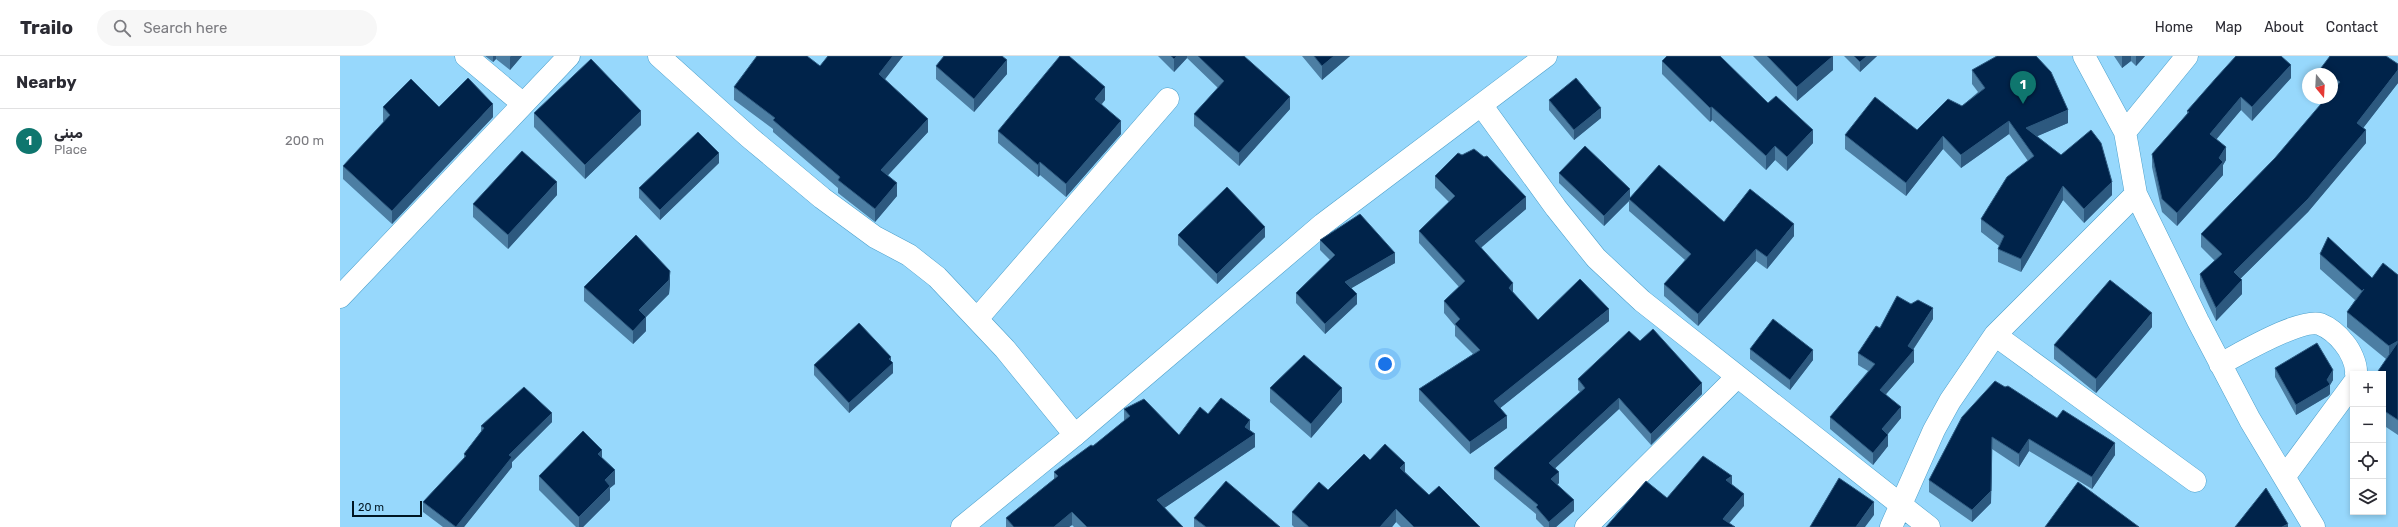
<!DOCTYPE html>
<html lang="en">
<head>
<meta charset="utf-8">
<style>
  :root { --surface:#fff; --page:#f7f7f7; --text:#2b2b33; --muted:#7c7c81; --line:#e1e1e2; --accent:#0f766e }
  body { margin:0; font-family:Rubik,Vazirmatn,sans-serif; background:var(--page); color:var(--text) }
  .controls { position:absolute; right:12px; bottom:12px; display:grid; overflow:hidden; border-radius:0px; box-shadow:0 2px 6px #0003 }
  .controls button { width:36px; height:36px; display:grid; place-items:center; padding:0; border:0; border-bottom:1px solid var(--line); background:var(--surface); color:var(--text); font:20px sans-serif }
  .compass { position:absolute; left:1962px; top:12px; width:36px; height:36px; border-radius:50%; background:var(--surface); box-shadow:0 2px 6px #0003; rotate:162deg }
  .scale { position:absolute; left:12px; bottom:10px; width:70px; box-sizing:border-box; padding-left:4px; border:2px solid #001622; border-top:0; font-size:11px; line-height:14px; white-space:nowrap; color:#001622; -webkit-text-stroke:3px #97d8fc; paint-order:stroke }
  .you { position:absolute; left:1045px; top:308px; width:14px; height:14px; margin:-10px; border:3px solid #fff; border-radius:50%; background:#1a73e8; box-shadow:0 0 0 6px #1a73e833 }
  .badge { display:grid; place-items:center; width:26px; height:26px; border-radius:50%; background:var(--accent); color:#fff; font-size:13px; font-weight:700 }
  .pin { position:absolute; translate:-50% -33px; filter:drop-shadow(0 1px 2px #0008) }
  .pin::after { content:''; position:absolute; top:21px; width:14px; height:12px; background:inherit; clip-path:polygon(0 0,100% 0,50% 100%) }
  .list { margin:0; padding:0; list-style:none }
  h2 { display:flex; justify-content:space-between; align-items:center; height:52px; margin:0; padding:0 16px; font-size:17px }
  h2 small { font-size:13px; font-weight:400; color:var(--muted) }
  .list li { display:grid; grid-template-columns:26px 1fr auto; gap:12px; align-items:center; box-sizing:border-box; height:64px; padding:0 16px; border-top:1px solid var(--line) }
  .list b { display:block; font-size:15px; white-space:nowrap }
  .list p { margin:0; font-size:13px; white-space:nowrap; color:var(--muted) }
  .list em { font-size:13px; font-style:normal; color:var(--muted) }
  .icon { flex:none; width:22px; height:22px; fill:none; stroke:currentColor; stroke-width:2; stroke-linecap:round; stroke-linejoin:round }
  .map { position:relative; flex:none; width:2058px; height:471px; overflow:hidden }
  header { display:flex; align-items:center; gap:24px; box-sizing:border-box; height:56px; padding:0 20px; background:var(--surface); border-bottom:1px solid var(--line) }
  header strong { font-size:19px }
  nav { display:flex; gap:22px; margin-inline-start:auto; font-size:14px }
  .search { width:280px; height:36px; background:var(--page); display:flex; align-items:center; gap:10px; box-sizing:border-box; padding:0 14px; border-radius:22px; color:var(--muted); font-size:15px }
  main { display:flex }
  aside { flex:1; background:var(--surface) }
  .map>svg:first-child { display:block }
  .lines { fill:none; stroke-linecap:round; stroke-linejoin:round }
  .street-casing { stroke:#4ca0cb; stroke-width:23 }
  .secondary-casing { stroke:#4ca0cb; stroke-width:23 }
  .street { stroke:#fff; stroke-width:22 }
  .secondary { stroke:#fff; stroke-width:22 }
  .wall { fill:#4c7ea3 }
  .shaded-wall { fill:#2d597f }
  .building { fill:#00234a; stroke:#2d597f }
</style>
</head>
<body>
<header>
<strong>Trailo</strong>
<div class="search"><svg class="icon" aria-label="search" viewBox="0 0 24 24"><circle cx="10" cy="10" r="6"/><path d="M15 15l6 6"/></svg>Search here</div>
<nav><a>Home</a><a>Map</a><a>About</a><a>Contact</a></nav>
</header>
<main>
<aside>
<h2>Nearby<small></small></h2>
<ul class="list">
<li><span class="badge">1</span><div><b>مبنى</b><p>Place</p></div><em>200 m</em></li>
</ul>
</aside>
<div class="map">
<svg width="2058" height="471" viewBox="0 0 2058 471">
  <rect width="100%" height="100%" fill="#97d8fc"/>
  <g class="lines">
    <defs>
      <path id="street" d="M126 0 182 47
        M319 0 409 81 482 142 535 181 569 199 597 221 665 293 735 379
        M1744 0 1785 76 1796 138 1858 265 1910 364 1974 471
        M1142 50 1216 152 1256 202 1302 245 1589 471
        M1785 76 1847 0
        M0 241 229 0
        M637 263 828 43
        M1655 279 1855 425
        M1880 308C1900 298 1960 262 1980 268 1990 272 1997 278 2004 287 2010 294 2017 308 2016 318
        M1945 420 2013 328
        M1246 471 1397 321
        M1551 471 1594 374 1610 345 1655 279 1796 138"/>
      <path id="secondary" d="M622 471 735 379 983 168 1206 0"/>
    </defs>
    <use href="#street" class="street-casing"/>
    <use href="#secondary" class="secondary-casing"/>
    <use href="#street" class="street"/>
    <use href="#secondary" class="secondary"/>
  </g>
  <path class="wall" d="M145 0H182L170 14 156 3 153 6Z
    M488 0H563L544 24 588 76 547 119 557 140 535 166 498 137V132L433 76V73L394 44V31L480 10Z
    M818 0H904L950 53 899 110 854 70V58L878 32 847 2 834 16Z
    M962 0H1010L982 24Z
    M1413 0H1493V14L1457 45Z
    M1504 0H1537L1520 16Z
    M1774 0H1805L1796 10 1791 5 1782 12Z
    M1322 5 1428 47 1473 87 1447 115 1435 104 1426 114 1372 64 1370 66 1322 18Z
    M596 10 667 18 634 56 596 23Z
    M1981 12 2058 27 2023 72 2026 87 1968 156 1900 223 1902 238 1876 265 1860 231V218L1875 205 1861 191V178L1935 102 1993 35 1992 34V18H1981Z
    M1632 14 1728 67 1697 80 1772 139 1744 167 1723 144 1681 216 1658 206V193L1659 190 1641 176V163L1688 105 1669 78 1621 112 1603 93 1566 140 1505 93V79L1577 74 1622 50 1638 36 1632 28Z
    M1951 22 1912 65 1901 54 1876 83 1886 104 1883 109V119L1837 170 1822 156 1812 111V98L1847 58V55Z
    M765 44 762 48 781 78 726 141 700 119 698 121 658 87V75Z
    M1209 44 1261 62 1234 84 1209 54Z
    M43 51H99L153 61 52 168 3 123V110L44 66 43 65Z
    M194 57 301 69 245 123 194 71Z
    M379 107 320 164 299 142V132Z
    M1219 117 1290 141 1384 166 1454 180 1427 213 1416 205 1358 270 1324 240V228L1345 204 1289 155V145L1264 170 1219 127Z
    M1095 120 1186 153 1141 191 1173 236 1198 264 1269 265 1160 352 1167 372 1130 398 1079 345V333L1133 298 1115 280V270L1104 257V245L1119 231 1079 187V175L1109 146 1095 132Z
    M217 139 168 193 133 161V148Z
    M838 179 925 181 877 228 838 189Z
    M980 184 1055 207 1011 232 1017 248 985 278 956 247V237L990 204 980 194Z
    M1980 198 2032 222 2058 219V379L2043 369V318L2046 303 2007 271V256L2015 244 1980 213Z
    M330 228 329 238 306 261V275L293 288 244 245V231Z
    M1593 263 1573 294 1574 306 1546 338 1561 362 1548 378V390L1533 409 1490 373V361L1528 315 1518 309V297Z
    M1812 271 1756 337 1714 303V289Z
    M1300 285 1362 338 1311 389 1279 353 1215 412 1219 427 1217 429 1234 455 1216 471H1204L1196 463V458L1154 423V412L1240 336 1238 334V323Z
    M1410 293 1473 304 1450 334 1410 303Z
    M474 309 553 317 509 357 474 319Z
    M1935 312 1993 324 1990 329V338L1988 340 1956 359 1935 321Z
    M930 332 1002 346 971 382 930 346Z
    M784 353 839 379 868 358 910 375 915 391 824 452 843 471H734L732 469 729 471H666V462L714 423V416L753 390 784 365Z
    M1622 361 1775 399 1752 433 1689 395 1679 411 1652 393 1651 447 1632 466 1589 436V424Z
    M212 366 172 406V411L124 471H103L83 456V446L124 403V398L141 376V370Z
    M262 402 275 428 270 432V444L243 471H236L199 434V420Z
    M1030 404 1065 416 1089 439 1140 471H1061L1056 466 1052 471H954L952 469V456L988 434Z
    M854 462 940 471H854Z"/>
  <path class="shaded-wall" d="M153 0H156V3L153 6Z
    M171 0H182L170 14V1Z
    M553 0H563L539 31V18Z
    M837 0H847V2L834 16V3Z
    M994 0H1010L982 24V10Z
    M1493 0V14L1457 45V31Z
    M1527 0H1537L1520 16V6Z
    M1782 0H1791V5L1782 12Z
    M1796 0H1805L1796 10Z
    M667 4V18L634 56V43Z
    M1951 9V22L1912 65V51Z
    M2058 14V27L2017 80V67Z
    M765 31V44L755 55V43Z
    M950 41V53L899 110V97Z
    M1901 41V54L1870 91V78Z
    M153 48V61L52 168V155Z
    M1372 51V64L1370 66V52Z
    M1261 52V62L1234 84V74Z
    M1728 54V67L1686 85V72Z
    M301 55V69L245 123V109Z
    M588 63V76L541 127V114Z
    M781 65V78L726 141V128Z
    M1669 65V78L1621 112V99Z
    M1473 74V87L1447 115V101Z
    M2026 74V87L1968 156 1894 229V216Z
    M1603 80V93L1566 140V127Z
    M1435 90V104L1426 114V100Z
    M1886 91V104L1883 109V119L1837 170V157L1879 102Z
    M379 97V107L320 164V154Z
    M700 106V119L698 121V109Z
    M217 126V139L168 193V179Z
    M1772 126V139L1744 167V153Z
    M557 127V140L535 166V153Z
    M1723 130V144L1681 216V203Z
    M1290 133V143H1289V145L1264 170V160Z
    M1186 141V153L1135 197V185Z
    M1454 168V180L1427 213V201Z
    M925 171V181L877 228V218Z
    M1416 193V205L1358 270V258Z
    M1055 197V207L1005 236V226Z
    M330 215V228L329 238 299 268V254Z
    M1902 224V238L1876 265V252Z
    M1173 227V239L1169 232Z
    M1017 238V248L985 278V268Z
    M1593 252V263L1570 298 1574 294V306L1540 345V334Z
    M1269 253V265L1154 357V345Z
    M1812 257V271L1756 337V323Z
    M306 261V275L293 288V275Z
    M2058 285V300L2049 305V290Z
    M1473 294V304L1450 334V324Z
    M551 301V308L553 307V317L509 357V347Z
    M1993 314V324L1990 329V338L1988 340 1956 359V349L1987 324Z
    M1362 327V338L1311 389V378Z
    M1002 332V346L971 382V368Z
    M1279 342V353L1209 418V407Z
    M1561 351V362L1542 385V373Z
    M212 357V366L172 406V411L124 471H116L169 399Z
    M1167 360V372L1130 398V386Z
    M910 364V377L905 371Z
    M915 378V391L817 457V444Z
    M1548 379V390L1533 409V397Z
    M1689 383V395L1679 411V398Z
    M1775 387V399L1752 433V421Z
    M1652 393 1651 447 1632 466V454Z
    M262 394V408L258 398Z
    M1065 407V420L1060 412Z
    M275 414V428L270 432V444L243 471H239V461L265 424Z
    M1219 416V427L1211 434V423Z
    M1392 420V433L1386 424Z
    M1404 438V450L1386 471 1383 463Z
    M1234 444V455L1216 471H1209V466Z
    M1534 446V459L1525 471H1516Z
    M1056 453V466L1052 471H1040Z
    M732 456V469L729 471H714Z
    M1948 468V471H1942Z"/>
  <path class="building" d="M417 0H467L480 10 488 0H553L539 18 588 63 541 114 557 127 535 153 498 124 500 121 433 64 435 62 394 31Z
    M604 0H662L667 4 634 43 596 10Z
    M720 0H729L765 31 755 43 781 65 726 128 700 106 698 109 658 75Z
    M831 0H837L834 3Z
    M858 0H904L950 41 899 97 854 58 884 25Z
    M974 0H994L982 10Z
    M1327 0H1380L1428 47 1436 40 1473 74 1447 101 1435 90 1426 100 1372 51 1370 52 1322 5Z
    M1427 0H1493L1457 31Z
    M1514 0H1527L1520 6Z
    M1657 0H1696L1711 16 1728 54 1686 72 1721 99 1751 74 1761 87 1772 126 1744 153 1723 130 1681 203 1658 193 1664 180 1641 163 1667 121 1694 100 1669 65 1621 99 1603 80 1566 127 1505 79 1535 41 1577 74 1608 43 1622 50 1645 32 1632 14Z
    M1896 0H1941L1951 9 1912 51 1901 41 1870 78 1886 91 1879 102 1883 106 1837 157 1822 143 1812 98 1849 56 1847 55 1876 22Z
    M1990 0H2046L2058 8V14L2017 67 2026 74 1968 143 1894 216 1902 224 1876 252 1860 218 1882 198 1861 178 1935 102 1986 42H1992V36L2000 26 1992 20V18H1989L1981 12Z
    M251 3 301 55 245 109 194 57Z
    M128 22 153 48 52 155 3 110 50 59 43 51 71 23 99 51Z
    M1236 22 1261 52 1234 74 1209 44Z
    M358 76 379 97 320 154 299 132Z
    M1245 90 1290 133 1264 160 1219 117Z
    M1134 93 1144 101 1147 100 1186 141 1135 185 1173 227 1169 232 1198 264 1240 223 1269 253 1154 345 1167 360 1130 386 1079 333 1140 294 1115 268 1120 263 1104 245 1125 225 1079 175 1115 140 1095 120 1118 97 1122 99Z
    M182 95 217 126 168 179 133 148Z
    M1319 109 1384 166 1410 133 1454 168 1427 201 1416 193 1358 258 1324 228 1351 198 1289 143Z
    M887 131 925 171 877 218 838 179Z
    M1020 158 1055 197 1005 226 1017 238 985 268 956 237 995 199 980 184Z
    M296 179 330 215 329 224 299 254 306 261 293 275 244 231Z
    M1988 181 2032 222 2043 207 2058 219V285L2049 290 2007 256 2024 233 2022 235 1980 198Z
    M1770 224 1812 257 1756 323 1714 289Z
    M1557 240 1571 248 1578 244 1593 252 1568 290 1574 294 1540 334 1561 351 1542 373 1548 379 1533 397 1490 361 1535 308 1518 297 1536 270 1540 272Z
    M1433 263 1473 294 1450 324 1410 293Z
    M519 267 551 301 549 303 553 307 509 347 474 309Z
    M1313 273 1362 327 1311 378 1279 342 1209 407 1219 416 1211 423 1234 444 1209 466 1196 451 1198 449 1154 412 1245 332 1238 323 1289 275 1300 285Z
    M2058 286V364L2043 354V318H2036Z
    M1977 287 1993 314 1987 324 1990 328 1988 330 1956 349 1935 312Z
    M964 299 1002 332 971 368 930 332Z
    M1655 325 1665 331 1668 330 1717 362 1723 354 1775 387 1752 421 1689 383 1679 398 1652 381 1651 435 1632 454 1589 424 1622 361Z
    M184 331 212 357 169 399 172 401 116 471 83 446 126 400 124 398 144 372 141 370Z
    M881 342 910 364 905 371 915 378 817 444 843 471H747L732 456 714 471H674L666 462 718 420 714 416 751 389 753 390 790 360 784 353 804 343 839 379 860 351 868 358Z
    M243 375 262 394 258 398 275 414 265 424 270 430 239 461 199 420Z
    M1045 388 1065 407 1060 412 1089 439 1099 430 1140 471H1074L1056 453 1040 471H969L952 456 979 426 988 434 1024 398 1030 404Z
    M1363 400 1392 420 1386 424 1404 438 1383 463 1395 471H1266L1306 425 1327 442Z
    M1499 422 1534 446 1516 471H1470Z
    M886 425 940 471H866L854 462Z
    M1738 426 1799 471H1705Z
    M1926 432 1948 468 1942 471H1895Z"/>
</svg>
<div class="controls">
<button>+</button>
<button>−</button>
<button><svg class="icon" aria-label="locate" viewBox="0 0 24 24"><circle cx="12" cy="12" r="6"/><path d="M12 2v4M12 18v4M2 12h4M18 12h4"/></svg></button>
<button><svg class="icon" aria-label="layers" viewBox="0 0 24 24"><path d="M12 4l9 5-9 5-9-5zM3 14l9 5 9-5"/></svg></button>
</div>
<svg class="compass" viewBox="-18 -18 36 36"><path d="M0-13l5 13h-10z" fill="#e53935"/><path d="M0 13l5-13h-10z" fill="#7c7c81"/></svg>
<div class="scale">20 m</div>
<div class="you"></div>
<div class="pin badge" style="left:1683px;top:48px">1</div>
</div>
</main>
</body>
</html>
